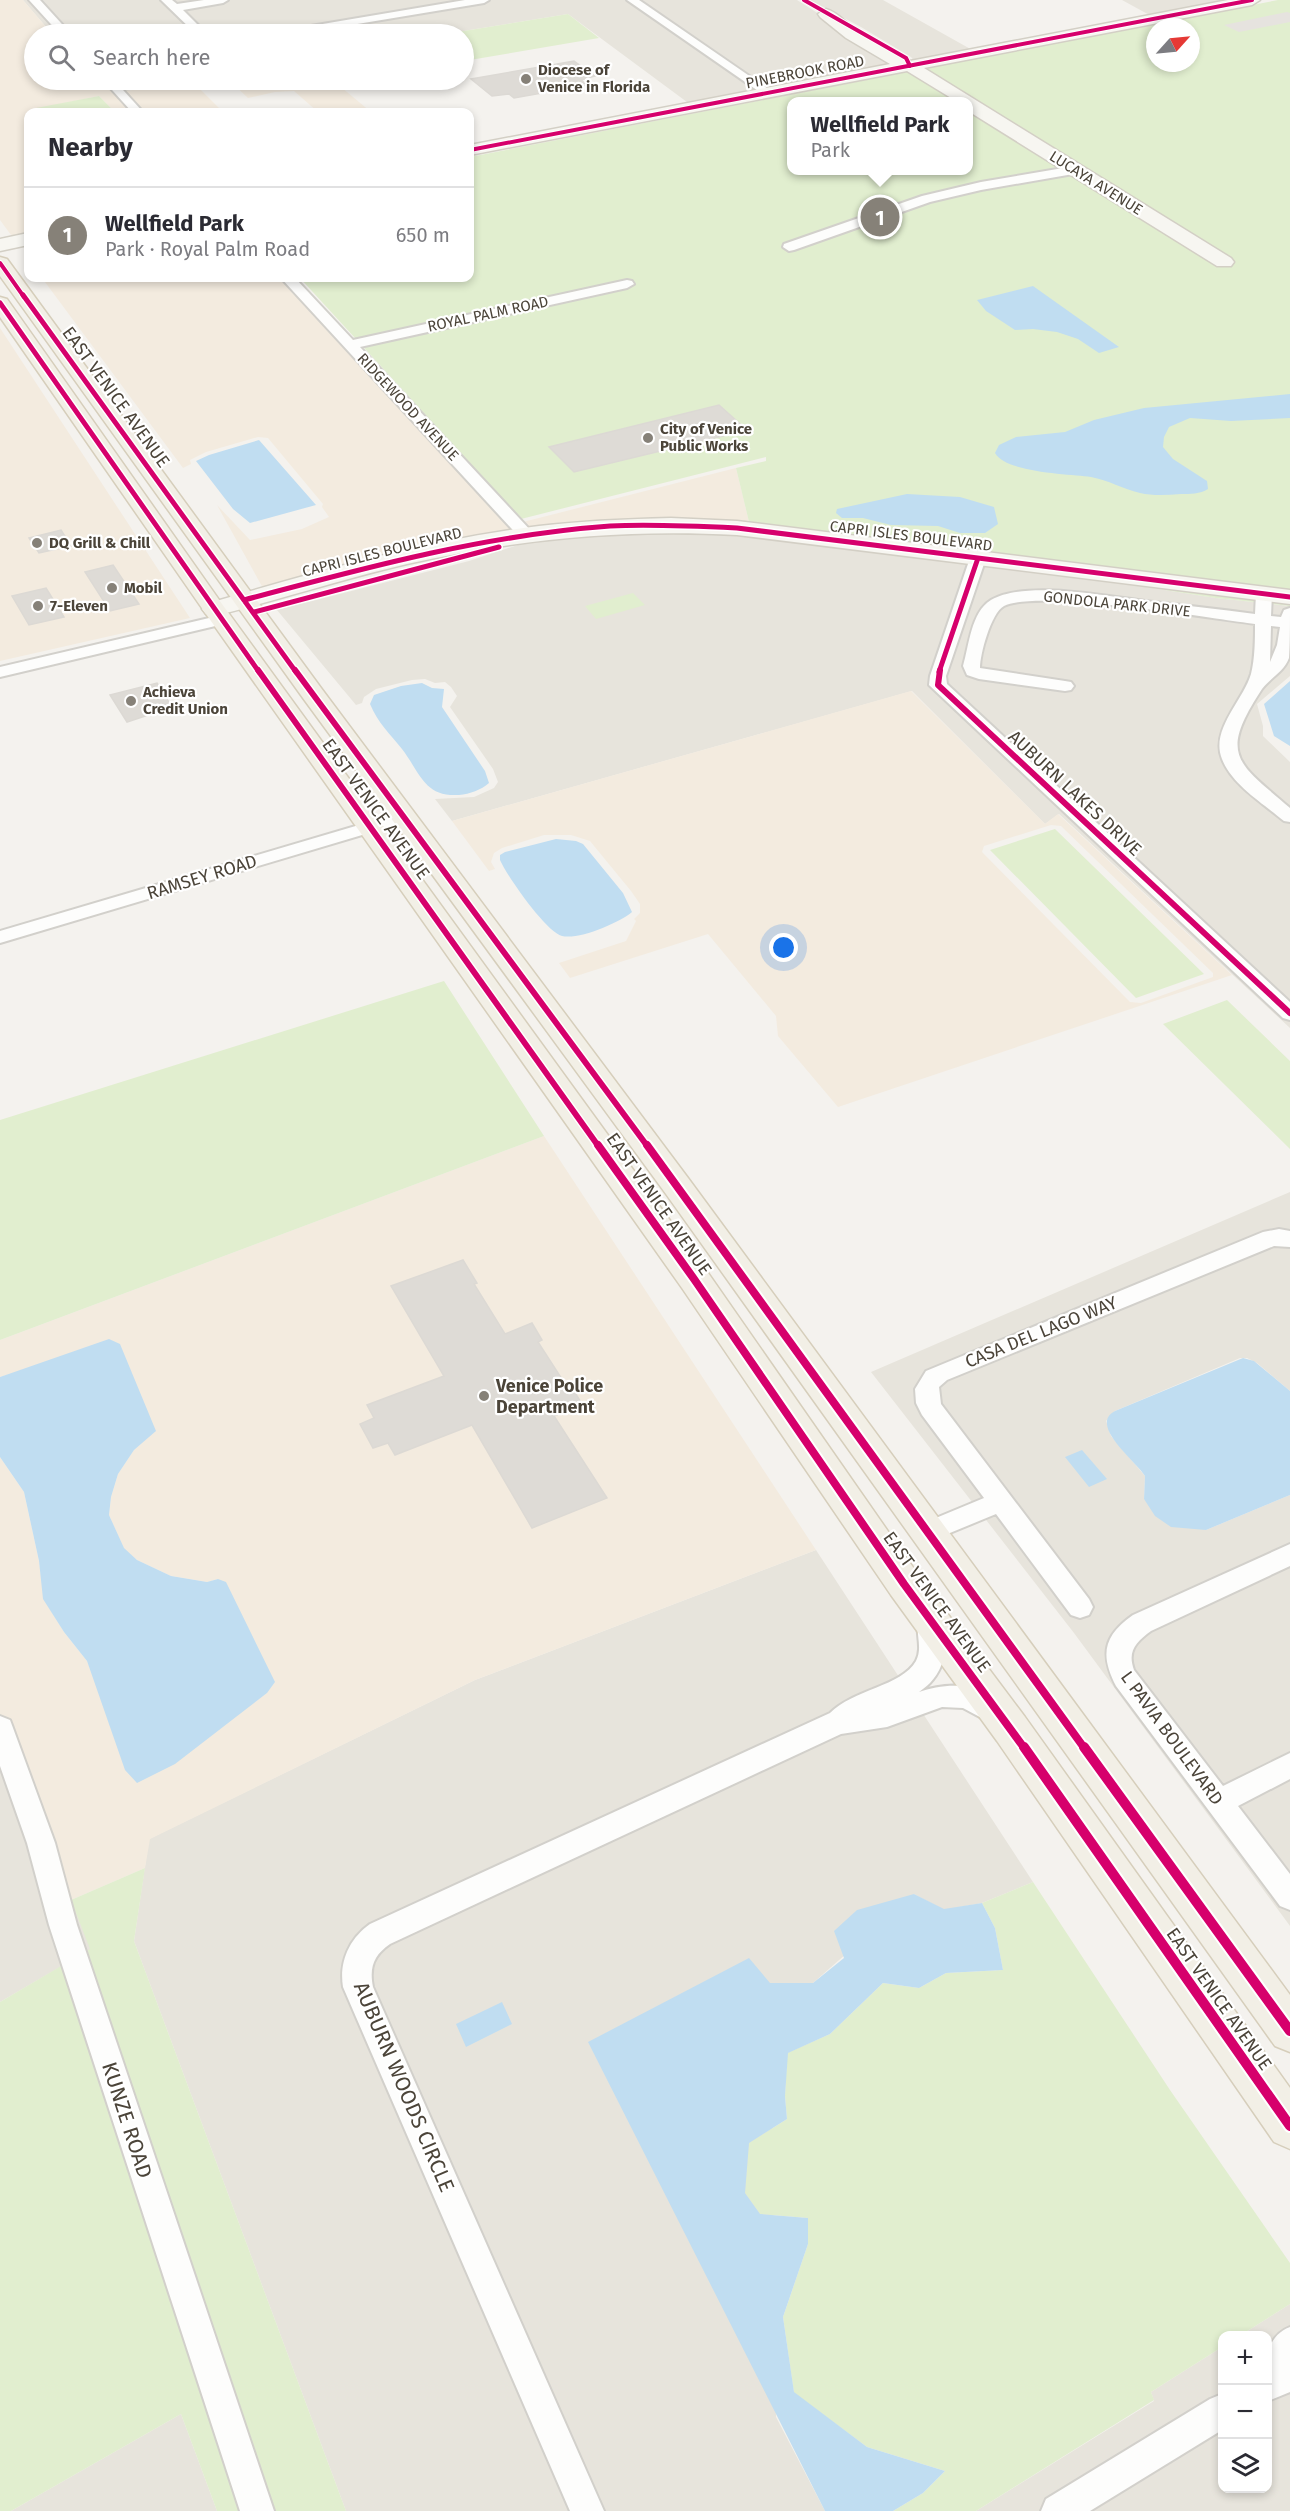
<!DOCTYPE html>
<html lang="en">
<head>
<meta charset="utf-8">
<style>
  :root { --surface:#fff; --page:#f2f2f3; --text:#2b2b33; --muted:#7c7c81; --line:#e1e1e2; --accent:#868178 }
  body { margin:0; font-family:"Fira Sans",sans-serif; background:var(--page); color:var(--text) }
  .controls { position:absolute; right:18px; bottom:18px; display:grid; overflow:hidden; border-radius:12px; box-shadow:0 3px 9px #0003 }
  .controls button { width:54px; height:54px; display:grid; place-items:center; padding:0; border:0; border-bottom:2px solid var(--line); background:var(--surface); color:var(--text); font:30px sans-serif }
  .compass { position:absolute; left:1146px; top:18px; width:54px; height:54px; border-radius:50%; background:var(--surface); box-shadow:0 3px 9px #0003; rotate:63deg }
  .you { position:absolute; left:784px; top:948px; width:21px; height:21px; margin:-15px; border:4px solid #fff; border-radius:50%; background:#1a73e8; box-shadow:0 0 0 9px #1a73e833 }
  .badge { display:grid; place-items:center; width:39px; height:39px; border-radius:50%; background:var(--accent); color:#fff; font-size:20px; font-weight:700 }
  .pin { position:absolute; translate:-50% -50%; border:3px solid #fff; box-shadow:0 2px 6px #0006 }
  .popup { position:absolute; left:787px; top:97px; width:186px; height:78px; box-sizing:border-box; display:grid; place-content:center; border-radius:12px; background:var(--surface); filter:drop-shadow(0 2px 4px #0005); font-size:20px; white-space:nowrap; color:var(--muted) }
  .popup b { font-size:22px; color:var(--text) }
  .popup::after { content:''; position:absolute; left:50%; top:100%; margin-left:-12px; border:12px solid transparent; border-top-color:var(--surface) }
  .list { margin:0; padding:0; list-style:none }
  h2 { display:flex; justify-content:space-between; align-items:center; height:78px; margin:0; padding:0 24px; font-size:26px }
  h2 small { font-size:20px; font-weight:400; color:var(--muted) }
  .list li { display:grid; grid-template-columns:39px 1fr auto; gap:18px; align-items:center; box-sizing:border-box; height:96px; padding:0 24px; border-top:2px solid var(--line) }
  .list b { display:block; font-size:22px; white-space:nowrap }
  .list p { margin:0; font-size:20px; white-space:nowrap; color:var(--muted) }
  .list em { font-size:20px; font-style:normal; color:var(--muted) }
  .icon { flex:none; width:33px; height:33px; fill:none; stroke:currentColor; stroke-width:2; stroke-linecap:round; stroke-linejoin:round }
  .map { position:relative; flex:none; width:1290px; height:2511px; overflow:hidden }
  .search { position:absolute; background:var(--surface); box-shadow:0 3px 9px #0003; left:24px; top:24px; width:450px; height:66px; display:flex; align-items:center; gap:15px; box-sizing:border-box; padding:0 21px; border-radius:33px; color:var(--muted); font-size:22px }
  .panel { position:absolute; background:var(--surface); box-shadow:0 3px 9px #0003; left:24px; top:108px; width:450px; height:174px; border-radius:12px }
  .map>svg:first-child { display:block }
  .residential { fill:#e7e4dc }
  .commercial { fill:#f3ebdf; fill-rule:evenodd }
  .green { fill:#e1eecf; fill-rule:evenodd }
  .parking { fill:#e6e3df }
  .water { fill:#c0ddf1 }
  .building { fill:#dedbd6; stroke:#dcd9d4; stroke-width:1.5 }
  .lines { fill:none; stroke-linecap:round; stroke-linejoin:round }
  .street-casing { stroke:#d2d0cb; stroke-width:4 }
  .secondary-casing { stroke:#d3cfc5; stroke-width:3 }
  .primary-casing { stroke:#d6cebb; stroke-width:3 }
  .street { fill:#fdfdfc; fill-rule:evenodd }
  .secondary { fill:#f7f6f1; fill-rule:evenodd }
  .primary { fill:#f2efe6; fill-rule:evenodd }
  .cycleway-far4-casing { stroke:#fff; stroke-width:6 }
  .cycleway-far3-casing { stroke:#fff; stroke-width:8 }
  .cycleway-far2-casing { stroke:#fff; stroke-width:9 }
  .cycleway-far1-casing { stroke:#fff; stroke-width:12 }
  .cycleway-casing { stroke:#fff; stroke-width:14 }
  .cycleway-far4 { stroke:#d6006c; stroke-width:4 }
  .cycleway-far3 { stroke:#d6006c; stroke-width:5 }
  .cycleway-far2 { stroke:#d6006c; stroke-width:6 }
  .cycleway-far1 { stroke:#d6006c; stroke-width:8 }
  .cycleway { stroke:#d6006c; stroke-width:10 }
  .poi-dot { fill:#868178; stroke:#fff; stroke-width:2 }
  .labels { text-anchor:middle; stroke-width:4.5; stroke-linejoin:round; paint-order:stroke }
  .far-poi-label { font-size:15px; font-weight:bold; fill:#4b4439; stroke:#fff; text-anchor:start }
  .far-street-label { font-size:15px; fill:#4b4439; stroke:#fff }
  .street-label { font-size:18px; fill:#4b4439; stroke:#fff }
  .poi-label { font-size:18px; font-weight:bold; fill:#4b4439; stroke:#fff; text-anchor:start }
  .near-street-label { font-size:21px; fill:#4b4439; stroke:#fff }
</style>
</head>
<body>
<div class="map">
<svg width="1290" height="2511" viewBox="0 0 1290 2511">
  <rect width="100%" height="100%" fill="#f4f2ee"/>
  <path class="residential" d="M23 0H797L899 65 691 105 568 14 445 34H52Z
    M810 0H883L974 51 915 62 911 57 861 27Z
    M1122 0H1240L1153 17Z
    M101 80H186L116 93Z
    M704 529 1011 566 1216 598 1290 606V676L1257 704 1263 726V736L1290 762V1028L1059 814 1045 824 912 691 452 821 435 799 474 797 494 788 498 782 493 769 450 707 457 696 451 687 445 682 435 683 425 679 412 680 376 689 364 697 362 703 356 705 277 610 469 561 536 539Z
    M1290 1192V1391L1257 1363 1247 1358H1240L1115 1411 1106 1421 1111 1436 1145 1476 1144 1499 1206 1530 1290 1495V1926L1074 1633 871 1372Z
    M816 1550 1033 1882 982 1903 944 1910 914 1894 813 1983H770L776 2417 825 2511H346L134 1941 149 1839 475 1680Z
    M0 1719 91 1949 0 2002Z
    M1290 2304V2511H976L1154 2401 1151 2392 1222 2347V2488H1268V2336L1241 2335Z
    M181 2414 217 2511H11Z"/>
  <path class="commercial" d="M0 0H23L52 34H34V80H101L116 93 186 80H232L243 84 275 89 326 85 341 87 371 112H318L294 91 275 92 248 98 232 83 217 82 197 86 223 112H115L99 96 41 108 94 112H28V236L14 239 0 220Z
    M42 278H287L519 523 736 468 750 526 606 521 264 590 217 505 250 540 302 529 329 517 322 507 323 504 268 438 258 437 206 452 190 460 191 464 183 468Z
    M0 328 190 618 0 661Z
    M911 691 1045 824 1058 814 1232 975 838 1107 778 1036 776 1016 708 934 570 978 559 963 626 941 636 921 634 919 640 913V904L631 891 590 841 571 835H544L502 848 494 853 491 862 495 869 489 871 452 821ZM1051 825 1061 826 1213 973V977L1141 1003 1130 1002 982 852 984 846Z
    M544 1136 816 1550 475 1680 150 1839 145 1868 71 1900 0 1719V1457L24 1492 39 1561 44 1599 64 1632 87 1661 98 1689 249 1706 267 1693 218 1579 207 1582 171 1576 137 1560 124 1549 109 1515 111 1497 118 1474 134 1450 155 1431 44 1363 0 1377V1340Z"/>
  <path class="green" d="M1278 0H1290V592L750 526 736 468 766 461V457L521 519 300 278H470V157ZM1155 27H1191V63H1155ZM792 101H968V170H792Z
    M568 14 599 38 464 61V34H445Z
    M232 80H369C334 89 267 93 232 80Z
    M99 96 115 112 36 108Z
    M1011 566 1290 601V606L1216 598Z
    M633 593 645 605 596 619 585 606Z
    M1055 829 1204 974 1136 998 990 850Z
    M444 981 544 1136 0 1340V1120Z
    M1227 1000 1290 1061V1149L1163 1024Z
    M145 1868 134 1941 346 2511H217L181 2414 11 2511H0V2002L90 1949 71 1900Z
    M1033 1882 1170 2090 1290 2263V2304L1241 2335 1222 2336V2347L1151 2392 1154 2400 976 2511H893L923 2493 945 2471 867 2447 794 2393 783 2317 808 2244V2218L760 2214 745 2193 749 2143 787 2119 785 2096 787 2053 830 2034 883 1983 919 1988 946 1973 1003 1970 995 1928 982 1903Z"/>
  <path class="parking" d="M1287 12 1290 13V22L1239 32 1224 25Z"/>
  <path class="water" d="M1033 286 1119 347 1099 353 1078 339 1057 332 1033 329 1015 330 986 311 977 300Z
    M1290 394V418L1231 421 1190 418 1169 427 1164 437 1163 447 1173 459 1207 481 1208 489C1200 494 1190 494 1181 494 1167 495 1153 496 1140 493 1123 489 1108 480 1091 477 1070 474 1006 473 995 453L999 445 1016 437 1065 432 1094 420 1144 408Z
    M259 440 316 505 250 523 233 509 196 461 209 455Z
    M907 494 960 497 994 507 998 524 985 533H960L938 526 891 525 863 518H842L836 513 837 509Z
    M1290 681V746L1274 736 1264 704Z
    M422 683 432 688 444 689 442 707 485 771 489 783C481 790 470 794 459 795 424 797 421 774 402 749 390 734 378 723 370 704L374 695 401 686Z
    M556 839 576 841 583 844 623 893 632 912C619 923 579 940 562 936 546 932 507 876 500 860V855L505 852Z
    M109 1339 120 1344 156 1431 134 1450 118 1474 111 1497 109 1515 124 1548 137 1560 171 1576 207 1582 218 1579 226 1582 275 1682 267 1693 175 1764 137 1783 125 1770 87 1661 64 1632 43 1599 39 1561 24 1492 0 1457V1377Z
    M1243 1358 1254 1361 1290 1391V1495L1206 1530 1171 1527 1155 1516 1144 1499 1145 1476C1136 1461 1088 1425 1115 1411Z
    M1082 1450 1107 1479 1089 1487 1065 1457Z
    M914 1894 944 1909 982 1903 995 1928 1003 1970 946 1973 919 1988 883 1983 830 2034 788 2053 785 2096 787 2119 749 2143 745 2193 760 2214 808 2218V2244L783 2317 794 2392 867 2447 945 2471 923 2493 893 2511H825L588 2042 749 1958 770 1983H813L844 1958 834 1931 857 1910Z
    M502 2002 512 2024 466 2047 456 2024Z"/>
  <path class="building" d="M574 61 595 76 581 80 587 85 514 98 509 94 492 96 471 79Z
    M719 405 747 430 574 472 549 447Z
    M61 530 71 546 39 553 29 538Z
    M113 565 139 604 110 611 85 572Z
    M46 588 64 617 29 625 12 596Z
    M157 683 172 707 127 722 110 695Z
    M463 1260 477 1283 474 1284 505 1334 532 1323 542 1340 538 1342 567 1387 571 1386 582 1404 554 1416 607 1498 532 1528 472 1425 395 1455 388 1443 373 1448 360 1424 374 1418 367 1405 444 1376 391 1286Z"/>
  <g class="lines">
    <defs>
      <path id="street" d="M29 0H40L71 34H60Z
        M161 0H172L177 4 204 0H228L223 3 183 10 207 34H196Z
        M465 0H489L484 3 297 34H276L281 31Z
        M627 0H639L774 93 772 95H764Z
        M103 80H114L143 112H132Z
        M1075 166 1079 167V173L981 190 930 202 794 250 789 251 783 247 784 244 922 196 981 182Z
        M281 278H295L353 340 627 280 632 281 634 284 627 288 360 347 533 533 535 536 533 539H521Z
        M978 553 986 558 946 676 947 684 1290 1002V1020L1283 1018 929 685 930 676 970 558Z
        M1264 588 1272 593 1271 616 1281 617 1284 610 1290 608C1290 623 1290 645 1289 658 1284 672 1270 678 1262 689 1218 756 1237 762 1290 808V822L1284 821C1264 804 1232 785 1222 759 1210 730 1243 701 1251 674 1255 658 1255 640 1255 624 1209 618 1037 589 1004 606 991 613 980 654 980 668L1065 681 1071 682 1074 686 1071 690 1065 691 979 679 967 675 963 666C969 646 971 612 991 600 1024 580 1107 596 1145 601 1182 605 1219 609 1255 614L1256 593ZM1271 626 1280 627 1277 645 1270 662Z
        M222 615 230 620 228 623 0 677V667Z
        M403 812 409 813 412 817 409 821 0 943V931Z
        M1279 1229 1290 1231V1247L1274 1246 947 1380 939 1387 941 1404 1089 1599 1093 1607 1089 1615 1080 1618 1071 1615 996 1514 928 1542 919 1539 915 1532 919 1525 984 1498 922 1415 916 1403 915 1389 926 1371 1263 1232Z
        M1290 1544V1566L1151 1631C1136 1642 1127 1651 1134 1670L1223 1786 1290 1753V1779L1238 1806 1290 1874V1910L1280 1906 1116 1686C1100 1655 1103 1636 1133 1615Z
        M929 1613C957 1623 947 1666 930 1683 927 1686 923 1689 919 1692 946 1682 990 1681 1004 1711L1000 1719 991 1723 963 1708 942 1707 887 1727 841 1734 390 1944C374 1955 369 1967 373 1987L604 2511H570L343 1987C339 1962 349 1939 370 1924L830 1713C852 1690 902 1686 916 1661 924 1646 913 1629 920 1616Z
        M0 1716 10 1720 13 1728 55 1843 77 1925 274 2511H240L49 1925 27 1843 0 1766Z
        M1290 2327V2392L1268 2401C1265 2374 1261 2338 1290 2327Z
        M1222 2394V2430L1090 2511H1041L1046 2499 1210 2399Z"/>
      <path id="secondary" d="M1228 0H1260L1252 5 924 68 1231 258 1234 262 1231 266H1217L968 111V101H956L907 71 470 155V145L890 64 846 38 820 17 818 14 826 9C838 12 847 24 857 31 873 42 892 54 910 61Z
        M28 233V245L0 251V239Z
        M671 518 737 521 1290 590V604L737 535C622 529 519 539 407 564 342 579 279 600 214 616L206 614 202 609 206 604C315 572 425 540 539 526 583 521 626 519 671 518Z"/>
      <path id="primary" d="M0 257 7 259 321 688 688 1178 1290 1995V2052L1275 2046 666 1194 303 698 0 276Z
        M0 297 7 299 222 604 706 1270 917 1573 1025 1717 1290 2088V2149L1274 2142 997 1741 891 1595 682 1288 206 614 0 317Z"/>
    </defs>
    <use href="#street" class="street-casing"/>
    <use href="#secondary" class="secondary-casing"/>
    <use href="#primary" class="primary-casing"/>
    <use href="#street" class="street"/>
    <use href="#secondary" class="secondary"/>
    <use href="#primary" class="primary"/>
    <defs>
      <path id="cycleway-far4" d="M804 0 906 58 910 66
        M470 150 1252 0
        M0 263 24 297"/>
      <path id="cycleway-far3" d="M23 295 296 672
        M0 303 259 672
        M244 600C364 568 485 535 610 526 652 524 695 526 737 528L1290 597
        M254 612 499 547
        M939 672 978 558"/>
      <path id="cycleway-far2" d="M258 670 599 1147
        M295 670 648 1147
        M940 670 938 685 1290 1013"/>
      <path id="cycleway-far1" d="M598 1145 694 1279 904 1584 1025 1749
        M647 1145 1085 1749"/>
      <path id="cycleway" d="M1024 1747 1290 2126
        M1084 1747 1290 2031"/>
    </defs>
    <use href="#cycleway-far4" class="cycleway-far4-casing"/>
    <use href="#cycleway-far3" class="cycleway-far3-casing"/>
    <use href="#cycleway-far2" class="cycleway-far2-casing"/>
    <use href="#cycleway-far1" class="cycleway-far1-casing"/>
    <use href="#cycleway" class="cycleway-casing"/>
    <use href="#cycleway-far4" class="cycleway-far4"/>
    <use href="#cycleway-far3" class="cycleway-far3"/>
    <use href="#cycleway-far2" class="cycleway-far2"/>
    <use href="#cycleway-far1" class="cycleway-far1"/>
    <use href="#cycleway" class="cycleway"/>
  </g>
  <g class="poi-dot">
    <circle cx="526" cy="79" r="6"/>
    <circle cx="648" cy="438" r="6"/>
    <circle cx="37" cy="543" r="6"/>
    <circle cx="112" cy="588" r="6"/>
    <circle cx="38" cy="606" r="6"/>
    <circle cx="131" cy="701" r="6"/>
    <circle cx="484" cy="1396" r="6"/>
  </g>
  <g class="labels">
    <g class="far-poi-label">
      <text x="538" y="75">Diocese of<tspan x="538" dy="17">Venice in Florida</tspan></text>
      <text x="660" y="434">City of Venice<tspan x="660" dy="17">Public Works</tspan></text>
      <text x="49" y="548">DQ Grill &amp; Chill</text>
      <text x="124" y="593">Mobil</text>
      <text x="50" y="611">7-Eleven</text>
      <text x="143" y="697">Achieva<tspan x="143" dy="17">Credit Union</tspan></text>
    </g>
    <g class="far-street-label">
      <text transform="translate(805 72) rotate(-11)" y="5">PINEBROOK ROAD</text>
      <text transform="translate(1096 183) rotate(32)" y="5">LUCAYA AVENUE</text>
      <text transform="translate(488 314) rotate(-12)" y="5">ROYAL PALM ROAD</text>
      <text transform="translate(408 407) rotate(47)" y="5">RIDGEWOOD AVENUE</text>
      <text transform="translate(911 536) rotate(7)" y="5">CAPRI ISLES BOULEVARD</text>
      <text transform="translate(382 552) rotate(-14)" y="5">CAPRI ISLES BOULEVARD</text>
      <text transform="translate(1117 604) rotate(6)" y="5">GONDOLA PARK DRIVE</text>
    </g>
    <g class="street-label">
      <text transform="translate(116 397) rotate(54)" y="6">EAST VENICE AVENUE</text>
      <text transform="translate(1075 793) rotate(43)" y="6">AUBURN LAKES DRIVE</text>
      <text transform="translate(376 809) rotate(54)" y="6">EAST VENICE AVENUE</text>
      <text transform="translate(202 877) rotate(-17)" y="6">RAMSEY ROAD</text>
      <text transform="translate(659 1204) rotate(55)" y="6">EAST VENICE AVENUE</text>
      <text transform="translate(1041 1332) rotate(-22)" y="6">CASA DEL LAGO WAY</text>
      <text transform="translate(937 1602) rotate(54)" y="6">EAST VENICE AVENUE</text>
      <text transform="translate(1172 1738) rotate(54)" y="6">L PAVIA BOULEVARD</text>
      <text transform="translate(1219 1999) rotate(55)" y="6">EAST VENICE AVENUE</text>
    </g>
    <g class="poi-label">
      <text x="496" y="1392">Venice Police<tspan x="496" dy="21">Department</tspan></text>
    </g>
    <g class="near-street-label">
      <text transform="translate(404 2087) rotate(67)" y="7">AUBURN WOODS CIRCLE</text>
      <text transform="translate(127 2120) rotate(72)" y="7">KUNZE ROAD</text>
    </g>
  </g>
</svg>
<div class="controls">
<button>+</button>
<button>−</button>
<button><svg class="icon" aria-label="layers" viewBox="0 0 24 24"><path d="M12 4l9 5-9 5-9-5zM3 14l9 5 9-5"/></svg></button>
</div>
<svg class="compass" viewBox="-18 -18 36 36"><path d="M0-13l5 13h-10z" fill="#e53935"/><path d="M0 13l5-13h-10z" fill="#7c7c81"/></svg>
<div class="you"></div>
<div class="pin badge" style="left:880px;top:217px">1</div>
<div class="popup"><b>Wellfield Park</b>Park</div>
<div class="search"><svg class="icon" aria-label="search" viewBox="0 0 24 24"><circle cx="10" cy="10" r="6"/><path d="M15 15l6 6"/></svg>Search here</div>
<section class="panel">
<h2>Nearby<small></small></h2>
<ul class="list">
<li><span class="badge">1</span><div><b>Wellfield Park</b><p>Park · Royal Palm Road</p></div><em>650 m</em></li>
</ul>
</section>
</div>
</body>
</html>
